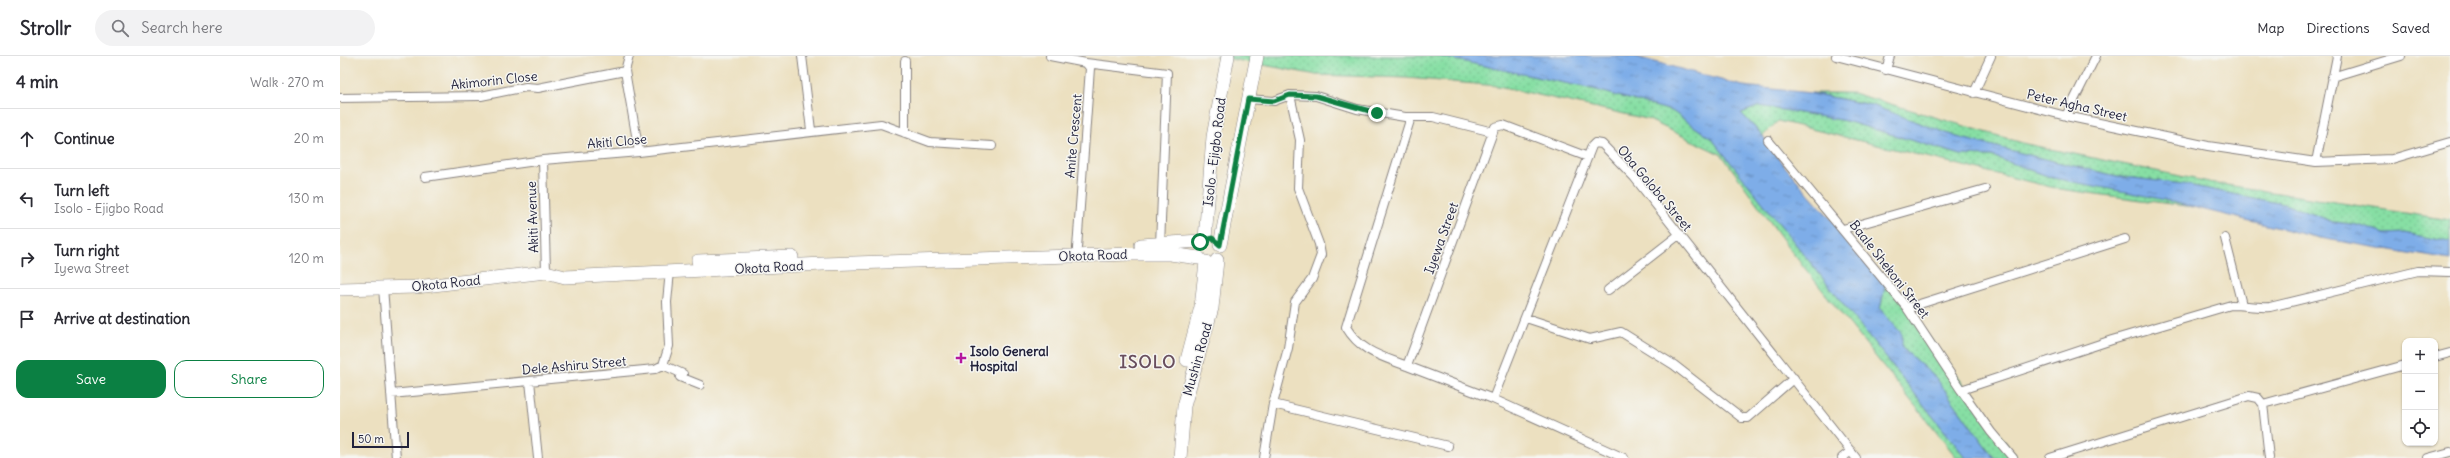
<!DOCTYPE html>
<html lang="en">
<head>
<meta charset="utf-8">
<style>
  :root { --surface:#fff; --page:#f2f2f3; --text:#2b2b33; --muted:#7c7c81; --line:#e1e1e2; --accent:#0b8043 }
  body { margin:0; font-family:Delius,sans-serif; background:var(--page); color:var(--text) }
  .controls { position:absolute; right:12px; bottom:12px; display:grid; overflow:hidden; border-radius:8px; box-shadow:0 1px 3px #0004 }
  .controls button { width:36px; height:36px; display:grid; place-items:center; padding:0; border:0; border-bottom:1px solid var(--line); background:var(--surface); color:var(--text); font:20px sans-serif }
  .scale { position:absolute; left:12px; bottom:10px; width:57px; box-sizing:border-box; padding-left:4px; border:2px solid #22223b; border-top:0; font-size:11px; line-height:14px; white-space:nowrap; color:#22223b; -webkit-text-stroke:3px #f6f6f2; paint-order:stroke }
  .stop { position:absolute; width:12px; height:12px; margin:-9px; border:3px solid #0b8043; border-radius:50%; background:#fff }
  .stop.end { background:#0b8043; border-color:#fff; box-shadow:0 1px 4px #0008 }
  .list { margin:0; padding:0; list-style:none }
  h2 { display:flex; justify-content:space-between; align-items:center; height:52px; margin:0; padding:0 16px; font-size:17px }
  h2 small { font-size:13px; font-weight:400; color:var(--muted) }
  .list li { display:grid; grid-template-columns:26px 1fr auto; gap:12px; align-items:center; box-sizing:border-box; height:60px; padding:0 16px; border-top:1px solid var(--line) }
  .list b { display:block; font-size:15px; white-space:nowrap }
  .list p { margin:0; font-size:13px; white-space:nowrap; color:var(--muted) }
  .list em { font-size:13px; font-style:normal; color:var(--muted) }
  .actions { display:flex; gap:8px; padding:12px 16px }
  .actions a { flex:1; padding:9px 0; border:1px solid var(--accent); border-radius:12px; text-align:center; font-size:14px; color:var(--accent) }
  .actions .main { background:var(--accent); color:#fff }
  .icon { flex:none; width:22px; height:22px; fill:none; stroke:currentColor; stroke-width:2; stroke-linecap:round; stroke-linejoin:round }
  .map { position:relative; flex:none; width:2110px; height:402px; overflow:hidden }
  header { display:flex; align-items:center; gap:24px; box-sizing:border-box; height:56px; padding:0 20px; background:var(--surface); border-bottom:1px solid var(--line) }
  header strong { font-size:19px }
  nav { display:flex; gap:22px; margin-inline-start:auto; font-size:14px }
  .search { width:280px; height:36px; background:var(--page); display:flex; align-items:center; gap:10px; box-sizing:border-box; padding:0 14px; border-radius:22px; color:var(--muted); font-size:15px }
  main { display:flex }
  aside { flex:1; background:var(--surface) }
  .map>svg:first-child { display:block }
  .grass { fill:url(#grass-dots); stroke:#548070 }
  .water { fill:url(#water-ripples); stroke:#506892 }
  .lines { fill:none; stroke-linecap:round; stroke-linejoin:round }
  .street-casing { stroke:#87817e; stroke-width:10 }
  .primary-casing { stroke:#87817e; stroke-width:14 }
  .street { stroke:#fff; stroke-width:8 }
  .primary { stroke:#fff; stroke-width:13 }
  .route { stroke:#0b8043; stroke-width:5 }
  .poi-dot { fill:#b5179e; stroke:#f6f6f2; stroke-width:1.5 }
  .labels { text-anchor:middle; stroke-width:3; stroke-linejoin:round; paint-order:stroke }
  .street-label { font-size:13px; fill:#22223b; stroke:#f6f6f2 }
  .poi-label { font-size:13px; font-weight:bold; fill:#22223b; stroke:#f6f6f2; text-anchor:start }
  .district-label { font-size:17px; font-weight:bold; letter-spacing:1px; fill:#694f5e; stroke:#f6f6f2 }
</style>
</head>
<body>
<header>
<strong>Strollr</strong>
<div class="search"><svg class="icon" aria-label="search" viewBox="0 0 24 24"><circle cx="10" cy="10" r="6"/><path d="M15 15l6 6"/></svg>Search here</div>
<nav><a>Map</a><a>Directions</a><a>Saved</a></nav>
</header>
<main>
<aside>
<h2>4 min<small>Walk · 270 m</small></h2>
<ul class="list">
<li><svg class="icon" aria-label="ahead" viewBox="0 0 24 24"><path d="M12 20V5M6 11l6-6 6 6"/></svg><div><b>Continue</b></div><em>20 m</em></li>
<li><svg class="icon" aria-label="left" viewBox="0 0 24 24"><path d="M17 20v-9H6M10 6l-5 5 5 5"/></svg><div><b>Turn left</b><p>Isolo - Ejigbo Road</p></div><em>130 m</em></li>
<li><svg class="icon" aria-label="right" viewBox="0 0 24 24"><path d="M7 20v-9h11M14 6l5 5-5 5"/></svg><div><b>Turn right</b><p>Iyewa Street</p></div><em>120 m</em></li>
<li><svg class="icon" aria-label="arrive" viewBox="0 0 24 24"><path d="M6 21V4h12l-3 4 3 4H6"/></svg><div><b>Arrive at destination</b></div></li>
</ul>
<div class="actions"><a class="main">Save</a><a>Share</a></div>
</aside>
<div class="map">
<svg width="2110" height="402" viewBox="0 0 2110 402">
  <defs>
    <pattern id="grass-dots" width="8" height="8" patternUnits="userSpaceOnUse"><rect width="8" height="8" fill="#87dfa4"/><path d="M2 2h.1M6 6h.1" fill="none" stroke="#74bf8e" stroke-width="1.8" stroke-linecap="round"/></pattern>
    <pattern id="water-ripples" width="26" height="14" patternUnits="userSpaceOnUse"><rect width="26" height="14" fill="#7eade8"/><path d="M2 4q2-2 4 0t4 0M15 11q2-2 4 0t4 0" fill="none" stroke="#678cbd"/></pattern>
  </defs>
  <rect width="100%" height="100%" fill="#f6f6f2"/>
  <filter id="ink" filterUnits="userSpaceOnUse"><feTurbulence type="fractalNoise" baseFrequency=".025" numOctaves="2"/><feDisplacementMap in="SourceGraphic" scale="8" xChannelSelector="R" yChannelSelector="G"/><feConvolveMatrix kernelMatrix="1 2 1 2 8 2 1 2 1" color-interpolation-filters="sRGB"/></filter>
  <filter id="wash" filterUnits="userSpaceOnUse"><feTurbulence type="fractalNoise" baseFrequency=".012" numOctaves="4" result="noise"/><feDisplacementMap in="SourceGraphic" scale="16" xChannelSelector="R" yChannelSelector="G"/><feGaussianBlur stdDeviation="0.9" result="paint"/><feColorMatrix in="noise" values="0 0 0 0 0 0 0 0 0 0 0 0 0 0 0 0 0 1.4 0 .05"/><feComposite in="paint" operator="in"/></filter>
  <g filter="url(#wash)">
    <rect width="100%" height="100%" fill="#ece0c0"/>
    <path class="grass" d="M875 0H1097L1253 33 1332 55 1372 83 1626 402H1617L1451 195 1382 99 1307 63 1158 30 1067 22 977 19Z
      M1471 37H1513L1686 88 1874 127 2110 164V186L2064 177 2045 178 2018 169 1994 166 1948 149 1843 128 1777 120 1725 108 1617 81 1531 49Z
      M1420 50 1506 65 1621 99 1652 100 1713 122 1880 151 1980 182 1868 153 1719 133 1438 65 1423 80 1401 57Z
      M1546 226 1581 270 1677 402H1654L1596 322 1562 292 1540 253Z"/>
    <path class="water" d="M1097 0H1293L1403 30 1471 37 1531 49 1617 81 1725 108 1777 120 1843 128 1948 149 1994 166 2018 169 2045 178 2064 177 2110 186V204L1980 182 1812 141 1713 122 1652 100 1621 99 1506 65 1420 50 1401 57 1423 80 1441 106 1546 226 1540 253 1562 278V292L1596 322 1654 402H1626L1372 83 1332 55 1253 33Z"/>
  </g>
  <g filter="url(#ink)">
    <g class="lines">
      <defs>
        <path id="street" d="M289 0 285 15 299 96
          M462 0 471 74
          M710 0 746 7 750 12 737 192
          M1496 0 1726 60 1868 90 1976 106 2052 103 2110 86
          M565 5V77
          M746 7 827 17 820 189
          M1546 14 1550 0
          M1992 21 2061 0
          M1634 37 1651 0
          M0 42 141 40 186 31 198 32 285 15
          M908 43 934 45 950 39 976 40 1017 53 1065 61H1093L1153 76 1067 310 1153 343 1284 402
          M1726 60 1756 0
          M1153 76 1155 71 1163 69 1248 101
          M1428 84 1567 252 1621 334 1651 376 1673 402
          M203 104 206 216
          M1976 106 1997 0
          M85 121 203 104 299 96 541 68 590 86 652 90
          M1503 173 1645 133
          M1885 182 1902 249
          M43 231 56 402
          M1268 234 1340 178
          M1567 252 1785 183
          M1186 262 1250 283 1281 276 1334 309 1402 362H1408L1454 322
          M2095 301 2110 297
          M323 309 343 318 340 321 360 329
          M1067 310C1041 300 1021 296 1006 271L1071 61
          M190 325 198 402
          M1621 334 1772 284 1891 249C1904 249 1916 252 1930 251L2078 215 2110 216
          M51 338 315 313 323 309 329 290 327 246 330 215
          M1153 343 1252 90 1255 87 1262 88 1294 121 1516 402
          M933 348 1108 390
          M1923 348 2065 309
          M924 402 933 348 948 292 955 246 972 223 981 199 979 188 958 132 960 84 950 39
          M1502 402 1511 395
          M1710 402 1909 340 1918 342 1923 348 1929 402
          M2088 402 2110 396"/>
        <path id="primary" d="M865 183 873 81 888 0
          M801 189 860 185
          M880 189 917 0
          M358 205 452 201
          M0 233 76 231 206 216 225 221 483 208 791 198H830L859 202
          M847 304 861 251 866 206
          M840 402 844 350 872 252 877 204"/>
      </defs>
      <use href="#street" class="street-casing"/>
      <use href="#primary" class="primary-casing"/>
      <use href="#street" class="street"/>
      <use href="#primary" class="primary"/>
    </g>
  </g>
  <g class="lines" filter="url(#ink)">
    <path class="route" d="M860 186 872 182 880 189 908 43 934 45 950 39 976 40 1037 57"/>
  </g>
  <path class="poi-dot" d="M619 296h4v4h4v4h-4v4h-4v-4h-4v-4h4z"/>
  <g class="labels">
    <g class="street-label">
      <text transform="translate(154 24) rotate(-6)" y="5">Akimorin Close</text>
      <text transform="translate(1737 49) rotate(13)" y="5">Peter Agha Street</text>
      <text transform="translate(733 80) rotate(-85)" y="5">Anite Crescent</text>
      <text transform="translate(277 85) rotate(-5)" y="5">Akiti Close</text>
      <text transform="translate(874 96) rotate(-83)" y="5">Isolo - Ejigbo Road</text>
      <text transform="translate(1315 132) rotate(50)" y="5">Oba Goloba Street</text>
      <text transform="translate(192 161) rotate(-92)" y="5">Akiti Avenue</text>
      <text transform="translate(1101 182) rotate(-70)" y="5">Iyewa Street</text>
      <text transform="translate(753 199) rotate(-2)" y="5">Okota Road</text>
      <text transform="translate(429 211) rotate(-3)" y="5">Okota Road</text>
      <text transform="translate(1550 213) rotate(52)" y="5">Baale Shekoni Street</text>
      <text transform="translate(106 227) rotate(-6)" y="5">Okota Road</text>
      <text transform="translate(857 303) rotate(-74)" y="5">Mushin Road</text>
      <text transform="translate(234 309) rotate(-5)" y="5">Dele Ashiru Street</text>
    </g>
    <g class="poi-label">
      <text x="630" y="300">Isolo General<tspan x="630" dy="15">Hospital</tspan></text>
    </g>
    <g class="district-label">
      <text x="808" y="312">ISOLO</text>
    </g>
  </g>
</svg>
<div class="controls">
<button>+</button>
<button>−</button>
<button><svg class="icon" aria-label="locate" viewBox="0 0 24 24"><circle cx="12" cy="12" r="6"/><path d="M12 2v4M12 18v4M2 12h4M18 12h4"/></svg></button>
</div>
<div class="scale">50 m</div>
<div class="stop" style="left:860px;top:186px"></div>
<div class="stop end" style="left:1037px;top:57px"></div>
</div>
</main>
</body>
</html>
